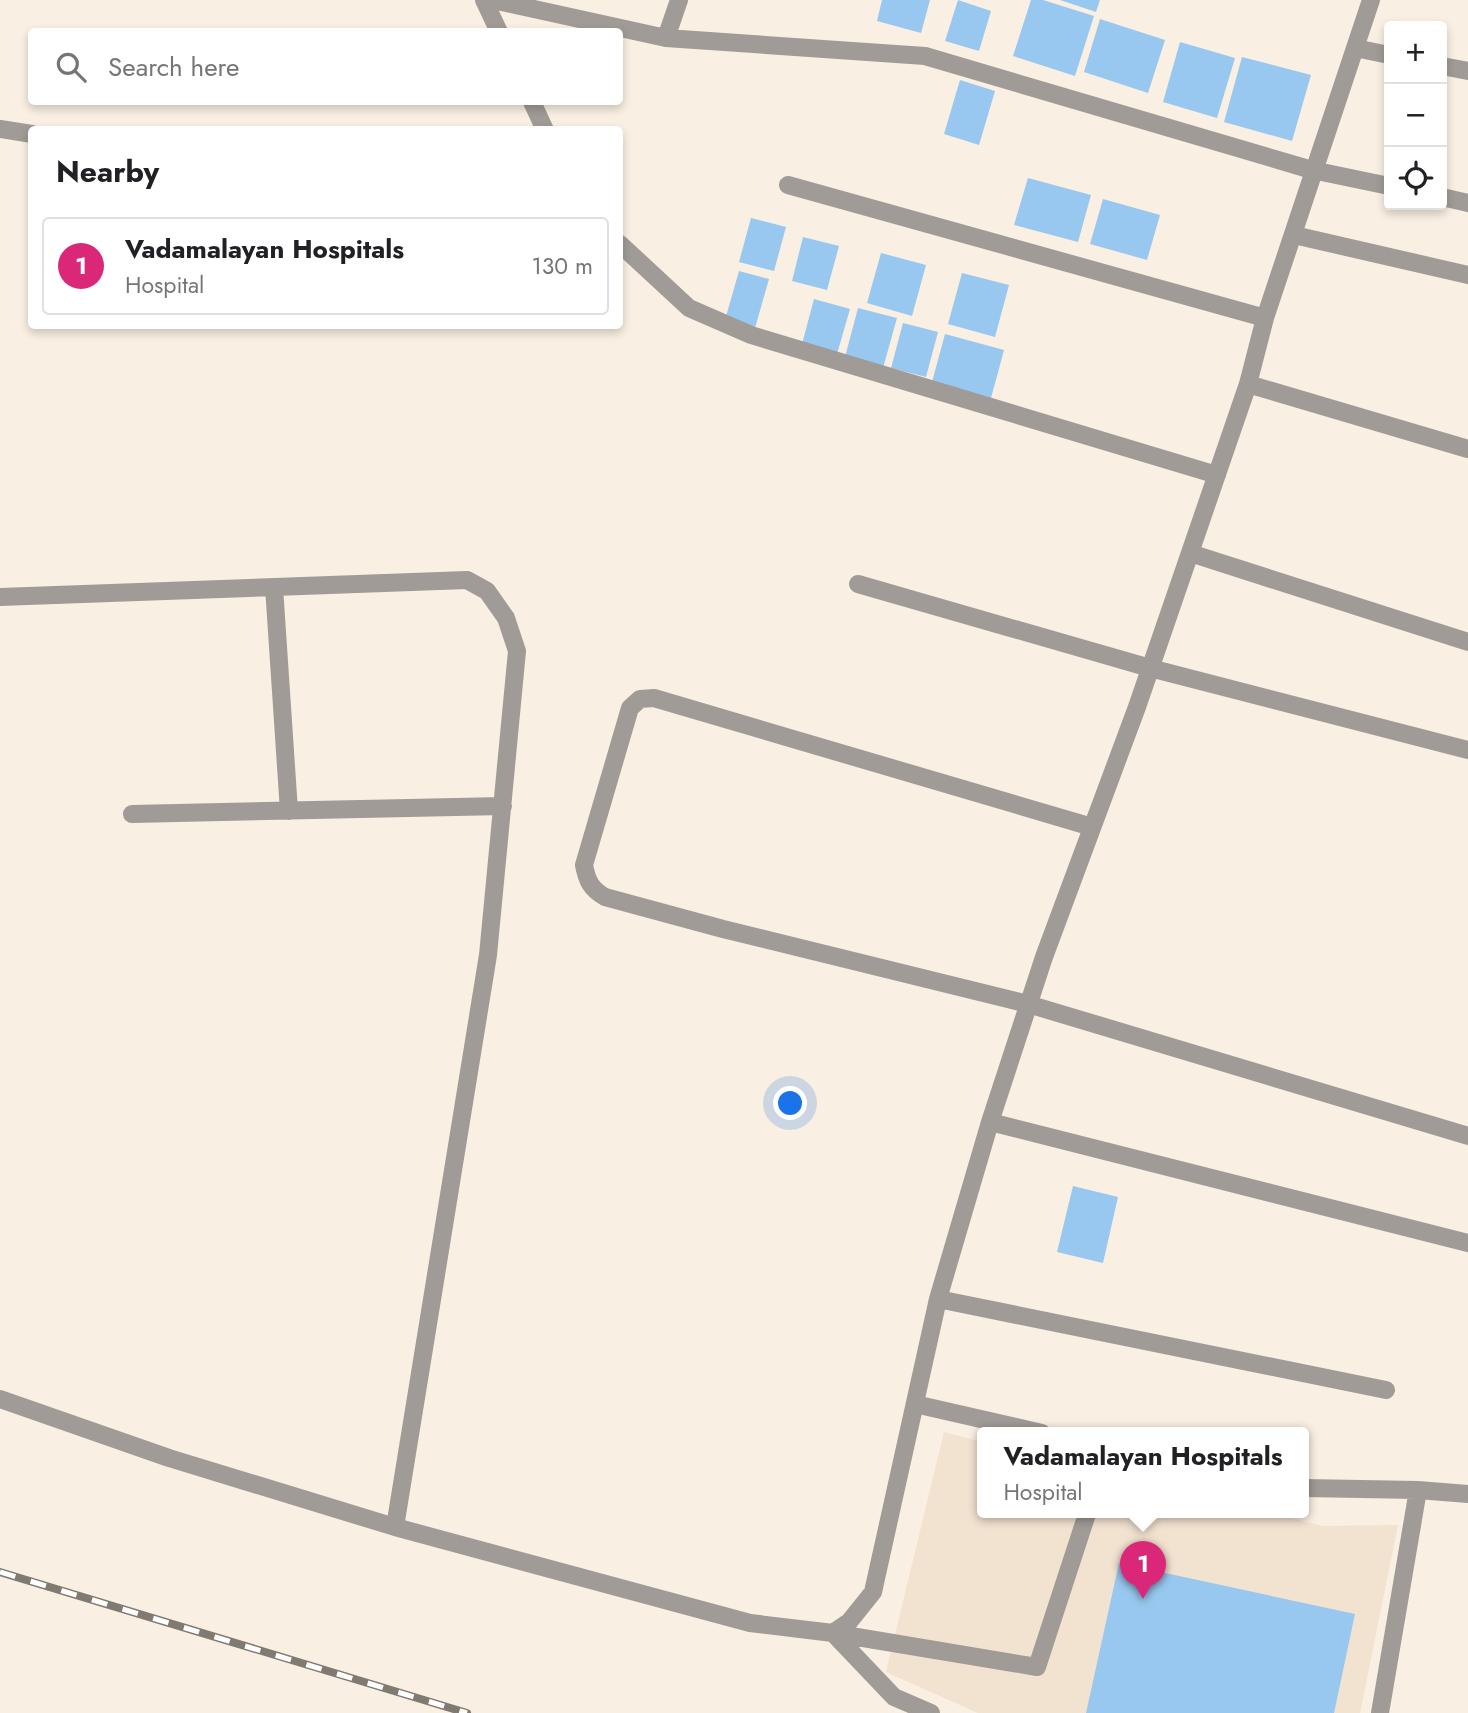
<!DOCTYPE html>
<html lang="en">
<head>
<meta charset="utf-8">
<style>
  :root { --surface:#fff; --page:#f6f6f6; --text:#202124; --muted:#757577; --line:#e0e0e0; --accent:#db2777 }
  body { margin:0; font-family:Jost,sans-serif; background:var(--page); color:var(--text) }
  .controls { position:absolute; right:21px; top:21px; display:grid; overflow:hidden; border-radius:7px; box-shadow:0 4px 10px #0003 }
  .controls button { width:63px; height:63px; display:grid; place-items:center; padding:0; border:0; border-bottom:2px solid var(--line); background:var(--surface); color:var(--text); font:35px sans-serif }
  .you { position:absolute; left:791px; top:1104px; width:24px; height:24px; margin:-18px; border:5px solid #fff; border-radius:50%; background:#1a73e8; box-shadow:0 0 0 10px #1a73e833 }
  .badge { display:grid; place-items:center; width:46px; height:46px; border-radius:50%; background:var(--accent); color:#fff; font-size:23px; font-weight:700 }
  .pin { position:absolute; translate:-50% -58px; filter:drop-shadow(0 2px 4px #0008) }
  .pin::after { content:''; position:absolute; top:37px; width:24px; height:21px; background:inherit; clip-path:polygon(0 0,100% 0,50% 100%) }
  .popup { position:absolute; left:977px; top:1427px; width:332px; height:91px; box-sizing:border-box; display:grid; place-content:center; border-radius:7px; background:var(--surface); filter:drop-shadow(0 2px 5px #0005); font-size:23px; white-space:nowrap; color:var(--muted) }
  .popup b { font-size:26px; color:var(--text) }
  .popup::after { content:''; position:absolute; left:50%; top:100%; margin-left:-14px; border:14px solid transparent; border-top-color:var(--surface) }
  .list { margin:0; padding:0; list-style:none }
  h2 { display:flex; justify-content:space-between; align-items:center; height:91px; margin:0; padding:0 28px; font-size:30px }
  h2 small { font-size:23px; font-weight:400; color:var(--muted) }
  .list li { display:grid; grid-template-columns:46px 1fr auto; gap:21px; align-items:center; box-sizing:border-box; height:98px; margin:0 14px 14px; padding:0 14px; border:2px solid var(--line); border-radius:7px }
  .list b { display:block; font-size:26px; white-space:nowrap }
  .list p { margin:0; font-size:23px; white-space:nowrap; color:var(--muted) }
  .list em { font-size:23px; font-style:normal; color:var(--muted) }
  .icon { flex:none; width:38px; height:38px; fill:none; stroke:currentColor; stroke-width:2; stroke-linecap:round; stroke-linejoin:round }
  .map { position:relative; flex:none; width:1468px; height:1713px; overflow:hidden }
  .search { position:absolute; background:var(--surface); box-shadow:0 4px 10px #0003; left:28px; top:28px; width:595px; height:77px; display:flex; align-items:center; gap:18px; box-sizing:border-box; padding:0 24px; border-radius:7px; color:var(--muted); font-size:26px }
  .panel { position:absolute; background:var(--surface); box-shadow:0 4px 10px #0003; left:28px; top:126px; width:595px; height:203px; border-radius:7px }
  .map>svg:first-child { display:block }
  .built { fill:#f2e2d0 }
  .building { fill:#98c8ef }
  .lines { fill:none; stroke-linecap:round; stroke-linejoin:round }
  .minor { stroke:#a09b96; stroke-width:18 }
  .rail-casing { stroke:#817a72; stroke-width:8 }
  .rail { stroke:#fff; stroke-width:5; stroke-dasharray:16; stroke-linecap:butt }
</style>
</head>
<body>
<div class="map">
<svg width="1468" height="1713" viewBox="0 0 1468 1713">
  <rect width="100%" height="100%" fill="#f9efe2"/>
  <path class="built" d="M944 1432 982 1442V1513H1271L1323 1526 1398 1525 1360 1713H978L886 1672Z"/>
  <path class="building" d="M882 0H930L921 33 877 21Z
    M958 0 991 11 979 51 945 41Z
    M1031 0H1043L1094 16 1075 76 1013 56Z
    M1060 0H1100L1096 12Z
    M1100 19 1165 40 1148 93 1084 72Z
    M1180 42 1235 58 1217 118 1163 102Z
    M1242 57 1311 75 1292 141 1224 122Z
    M960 80 995 91 979 145 944 134Z
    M1028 178 1091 195 1078 242 1014 225Z
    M1103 199 1160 215 1147 260 1090 244Z
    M751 218 786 227 774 271 739 262Z
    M803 237 839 246 827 290 792 281Z
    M881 253 926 265 912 316 867 303Z
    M739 271 769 279 755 328 725 320Z
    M962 273 1009 285 995 337 948 324Z
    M814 299 850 309 837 354 802 344Z
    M858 308 897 318 883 368 845 357Z
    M903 323 938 332 926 377 891 368Z
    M945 334 1004 350 991 398 932 382Z
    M1073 1186 1118 1197 1103 1263 1057 1252Z
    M1119 1563 1355 1614 1334 1713H1086Z"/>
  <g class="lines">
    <path class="minor" d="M484 0 499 32
      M493 0 666 38 925 56 1312 170 1389 186
      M666 38 679 0
      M1355 48 1389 55
      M1442 66 1468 71
      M532 102 545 130
      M0 129 32 134
      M788 185 1265 318
      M1442 197 1468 203
      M1294 235 1468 275
      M620 244 689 308 751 335 1217 475
      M1248 384 1468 449
      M1190 553 1468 642
      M858 584 1150 668 1468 750
      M274 587 289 811
      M0 597 467 580 487 591 506 618 517 651 488 955 395 1527
      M132 814 503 806
      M1092 827 654 698 640 699 630 708 584 865C587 881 591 889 605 897L723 929 1028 1004 1468 1136
      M990 1122 1468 1243
      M938 1299 1386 1390
      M0 1399 169 1458 395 1527 750 1623 833 1633 849 1622 873 1592 938 1299 990 1122 1044 957 1137 707 1248 384 1265 318 1371 0
      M915 1404 1042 1433
      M1304 1488 1418 1490 1468 1494
      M833 1633 1037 1667 1087 1514
      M833 1633 894 1697 931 1713
      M1380 1713 1418 1490"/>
    <defs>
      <path id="rail" d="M0 1572 467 1713"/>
    </defs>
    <use href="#rail" class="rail-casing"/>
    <use href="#rail" class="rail"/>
  </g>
</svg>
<div class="controls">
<button>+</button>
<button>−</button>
<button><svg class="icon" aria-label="locate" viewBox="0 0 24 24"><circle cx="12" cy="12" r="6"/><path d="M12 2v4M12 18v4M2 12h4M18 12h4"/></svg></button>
</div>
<div class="you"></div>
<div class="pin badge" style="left:1143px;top:1599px">1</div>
<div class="popup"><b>Vadamalayan Hospitals</b>Hospital</div>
<div class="search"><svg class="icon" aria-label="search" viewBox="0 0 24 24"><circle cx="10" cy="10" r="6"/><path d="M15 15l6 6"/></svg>Search here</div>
<section class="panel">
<h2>Nearby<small></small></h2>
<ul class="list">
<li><span class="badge">1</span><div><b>Vadamalayan Hospitals</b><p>Hospital</p></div><em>130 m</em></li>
</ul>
</section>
</div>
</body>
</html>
